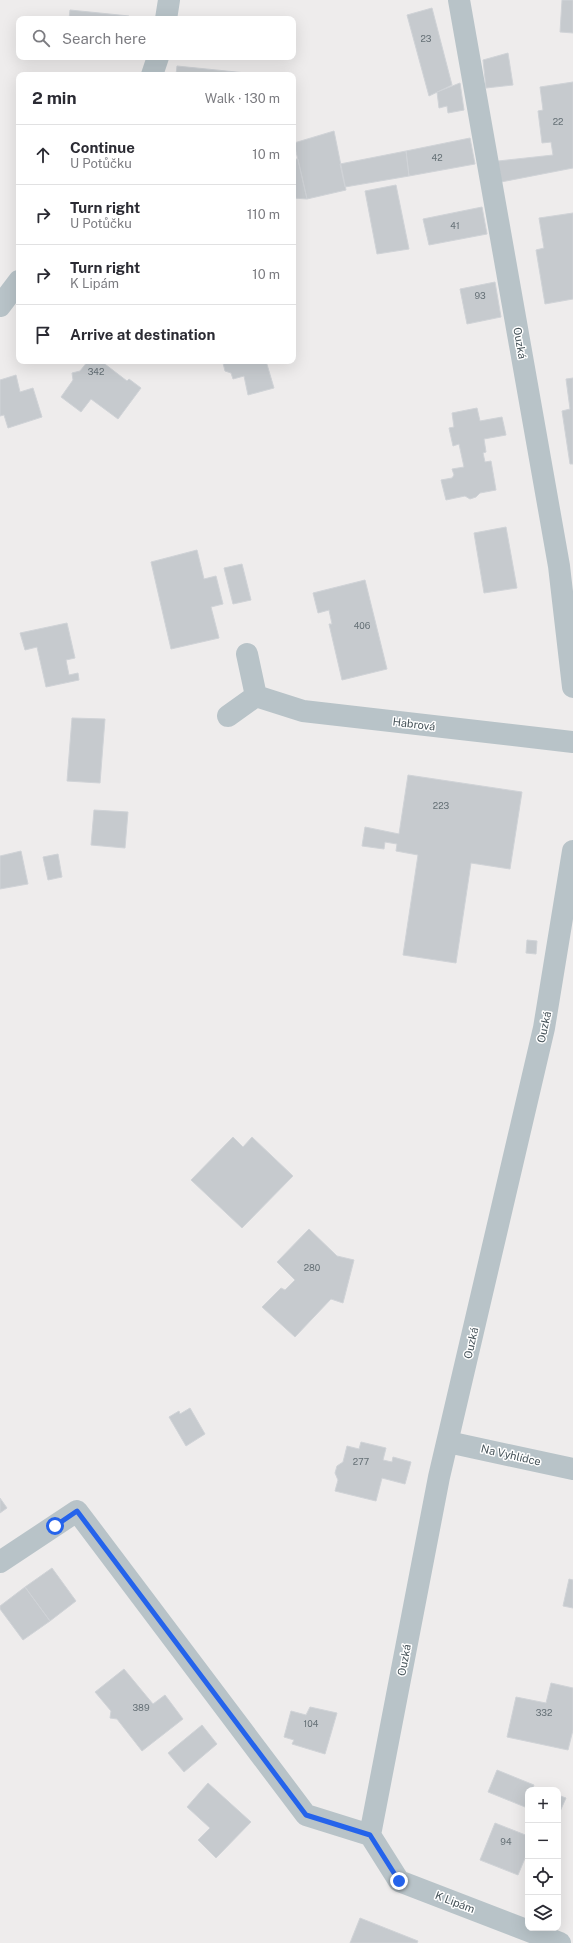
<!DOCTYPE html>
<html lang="en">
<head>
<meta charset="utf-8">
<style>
  :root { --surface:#fff; --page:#f2f2f3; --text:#2b2b33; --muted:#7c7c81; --line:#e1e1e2 }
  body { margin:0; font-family:"Public Sans",sans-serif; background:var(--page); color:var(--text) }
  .controls { position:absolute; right:12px; bottom:12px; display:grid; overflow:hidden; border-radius:8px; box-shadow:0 4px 16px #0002 }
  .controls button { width:36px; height:36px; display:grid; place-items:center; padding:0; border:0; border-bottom:1px solid var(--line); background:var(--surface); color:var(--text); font:20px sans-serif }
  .stop { position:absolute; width:12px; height:12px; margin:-9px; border:3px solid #2563eb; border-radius:50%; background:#fff }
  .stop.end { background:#2563eb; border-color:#fff; box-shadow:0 1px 4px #0008 }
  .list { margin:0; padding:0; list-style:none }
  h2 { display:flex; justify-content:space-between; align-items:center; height:52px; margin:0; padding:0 16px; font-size:17px }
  h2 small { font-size:13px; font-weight:400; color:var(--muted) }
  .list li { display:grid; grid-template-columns:26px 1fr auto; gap:12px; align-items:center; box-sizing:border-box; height:60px; padding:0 16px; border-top:1px solid var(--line) }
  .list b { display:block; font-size:15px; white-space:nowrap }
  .list p { margin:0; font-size:13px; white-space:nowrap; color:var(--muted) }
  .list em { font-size:13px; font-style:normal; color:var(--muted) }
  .icon { flex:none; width:22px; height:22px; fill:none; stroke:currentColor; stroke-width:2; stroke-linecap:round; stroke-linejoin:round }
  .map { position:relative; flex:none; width:573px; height:1943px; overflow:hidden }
  .search { position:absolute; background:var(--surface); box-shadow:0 4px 16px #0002; left:16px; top:16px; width:280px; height:44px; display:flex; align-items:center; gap:10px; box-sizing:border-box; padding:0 14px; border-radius:8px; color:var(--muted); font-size:15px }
  .panel { position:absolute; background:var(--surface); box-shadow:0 4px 16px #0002; left:16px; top:72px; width:280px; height:292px; border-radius:8px }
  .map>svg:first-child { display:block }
  .building { fill:#c6cace; stroke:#d0d3d7 }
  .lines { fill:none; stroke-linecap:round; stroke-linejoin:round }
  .minor { stroke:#b8c3c8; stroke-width:22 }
  .route { stroke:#2563eb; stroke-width:5 }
  .labels { text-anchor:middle; stroke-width:3; stroke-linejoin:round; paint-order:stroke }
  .number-label { font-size:9px; fill:#657076 }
  .street-label { font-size:11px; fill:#455258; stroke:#fff }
</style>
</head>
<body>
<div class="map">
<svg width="573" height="1943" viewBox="0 0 573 1943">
  <rect width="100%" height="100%" fill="#eeecec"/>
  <path class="building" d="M562 0H573V33L560 32Z
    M432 8 452 85 429 96 407 15Z
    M70 10 129 16 128 19H69Z
    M508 53 513 85 486 88 483 60Z
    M177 66 246 73V75H176Z
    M573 82V168L501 182 498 161 553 155 551 142 542 143 538 111 543 110 540 87Z
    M460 83 464 110 448 113 447 106 439 108 437 92Z
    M334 131 346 190 307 199 294 143Z
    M470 138 475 164 409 176 406 151Z
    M406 151 409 176 345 187 340 164Z
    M293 159H298L307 199 293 198Z
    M396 185 409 249 377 254 365 191Z
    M482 207 487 234 429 245 423 219Z
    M573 213V299L545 304 536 250 544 248 539 218Z
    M495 282 501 317 467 324 460 289Z
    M88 361H101L127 381 129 379 141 388 118 419 91 399 81 412 61 397 73 380 72 373 80 371Z
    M225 361H266L274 388 248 395 244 376 233 379 231 373 225 371 223 363Z
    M16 375 20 392 33 388 42 417 8 428 4 415 0 416V380Z
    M573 378V464H570L562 411 570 409 566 379Z
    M477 408 480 421 502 417 506 435 484 439 486 452 483 453 485 462 491 461 496 490 480 493 476 497 470 499 465 496 446 500 441 480 452 478 454 475 452 469 464 467 459 444 453 446 449 428 454 427 452 413Z
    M506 527 517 588 484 593 474 533Z
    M197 550 204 579 216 576 223 604 211 607 219 638 171 649 151 562Z
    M242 564 251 600 233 604 224 568Z
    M365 580 387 669 342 680 329 624H332L329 610 318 613 313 593Z
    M67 623 75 658 66 660 69 675 78 673 79 680 46 687 37 647 25 650 20 633Z
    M72 718 105 719 100 783 67 781Z
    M408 775 522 792 510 869 471 863 456 963 403 955 418 855 396 851 397 844 385 842 384 849 362 846 365 827 399 834Z
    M94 810 128 812 125 848 91 845Z
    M21 851 28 884 0 889V856Z
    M58 854 62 877 48 880 43 857Z
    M527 940 537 941 536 954 526 953Z
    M233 1137 243 1147 252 1137 293 1176 242 1228 191 1180Z
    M309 1229 337 1256 354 1260 343 1303 331 1299 295 1337 262 1307 281 1288 285 1290 295 1280 277 1262Z
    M190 1408 205 1434 186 1446 169 1417 179 1411 180 1414Z
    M361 1442 386 1448 383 1460 392 1462 393 1457 411 1462 405 1484 382 1478 376 1501 335 1491 338 1480 335 1473 337 1466 343 1462 347 1446 359 1449Z
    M0 1498 7 1508 0 1513Z
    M52 1568 76 1601 50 1621 25 1587Z
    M569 1579 573 1580V1608L563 1606Z
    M25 1587 50 1621 23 1640 0 1609V1606Z
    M124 1669 153 1704 165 1695 183 1719 142 1751 117 1719 110 1718 111 1711 95 1692Z
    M551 1683 573 1688V1730L568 1750 507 1737 516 1697 546 1703Z
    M310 1707 337 1713 325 1754 292 1744 294 1740 284 1737 291 1711 306 1715Z
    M202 1725 217 1744 184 1772 168 1753Z
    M497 1770 534 1785 532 1790H528V1799L525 1807 488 1792Z
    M208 1783 251 1822 216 1858 198 1840 210 1828 187 1807Z
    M558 1795 566 1798 558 1816Z
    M495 1823 528 1836V1851L518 1875 480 1860Z
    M360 1918 418 1941 417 1943H350Z"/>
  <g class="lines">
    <path class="minor" d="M459 0 559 566 573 687
      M166 19 169 0
      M152 75 158 57
      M0 306 19 281
      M247 654 256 696
      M228 716 256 696 303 711 573 742
      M448 1442 573 1469
      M0 1562 77 1511 306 1815 370 1835
      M370 1835 439 1477 544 1028 573 851
      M370 1835 399 1881 560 1943"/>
  </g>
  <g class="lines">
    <path class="route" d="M55 1526 77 1511 306 1815 370 1835 399 1881"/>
  </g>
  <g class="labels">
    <g class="number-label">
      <text x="426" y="42">23</text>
      <text x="558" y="125">22</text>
      <text x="437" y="161">42</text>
      <text x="455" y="229">41</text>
      <text x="480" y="299">93</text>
      <text x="96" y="375">342</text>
      <text x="362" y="629">406</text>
      <text x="441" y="809">223</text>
      <text x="312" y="1271">280</text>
      <text x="361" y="1465">277</text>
      <text x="141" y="1711">389</text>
      <text x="544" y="1716">332</text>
      <text x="311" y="1727">104</text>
      <text x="506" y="1845">94</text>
    </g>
    <g class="street-label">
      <text transform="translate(520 343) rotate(80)" y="4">Ouzká</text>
      <text transform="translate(414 724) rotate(7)" y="4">Habrová</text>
      <text transform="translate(544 1027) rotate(-78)" y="4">Ouzká</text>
      <text transform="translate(471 1343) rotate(-77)" y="4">Ouzká</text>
      <text transform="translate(511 1455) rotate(13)" y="4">Na Vyhlídce</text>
      <text transform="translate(404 1660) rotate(-79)" y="4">Ouzká</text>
      <text transform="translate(455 1902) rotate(21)" y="4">K Lipám</text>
    </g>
  </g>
</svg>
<div class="controls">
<button>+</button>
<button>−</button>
<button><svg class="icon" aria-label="locate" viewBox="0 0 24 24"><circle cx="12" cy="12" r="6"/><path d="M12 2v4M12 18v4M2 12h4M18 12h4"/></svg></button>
<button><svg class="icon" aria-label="layers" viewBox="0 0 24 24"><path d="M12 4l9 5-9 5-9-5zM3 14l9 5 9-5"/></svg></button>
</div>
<div class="stop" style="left:55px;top:1526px"></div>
<div class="stop end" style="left:399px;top:1881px"></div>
<div class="search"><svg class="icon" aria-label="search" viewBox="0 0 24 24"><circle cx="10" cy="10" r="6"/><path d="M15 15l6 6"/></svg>Search here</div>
<section class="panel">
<h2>2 min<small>Walk · 130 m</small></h2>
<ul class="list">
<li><svg class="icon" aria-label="ahead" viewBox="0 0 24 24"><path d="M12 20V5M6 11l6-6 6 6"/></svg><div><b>Continue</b><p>U Potůčku</p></div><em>10 m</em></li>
<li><svg class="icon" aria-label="right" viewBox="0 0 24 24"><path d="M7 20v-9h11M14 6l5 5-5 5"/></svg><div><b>Turn right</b><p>U Potůčku</p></div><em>110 m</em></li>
<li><svg class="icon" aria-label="right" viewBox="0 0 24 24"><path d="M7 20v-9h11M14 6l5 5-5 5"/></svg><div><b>Turn right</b><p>K Lipám</p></div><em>10 m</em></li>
<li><svg class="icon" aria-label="arrive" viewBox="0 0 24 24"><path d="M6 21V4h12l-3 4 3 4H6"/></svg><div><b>Arrive at destination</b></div></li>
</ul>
</section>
</div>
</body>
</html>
